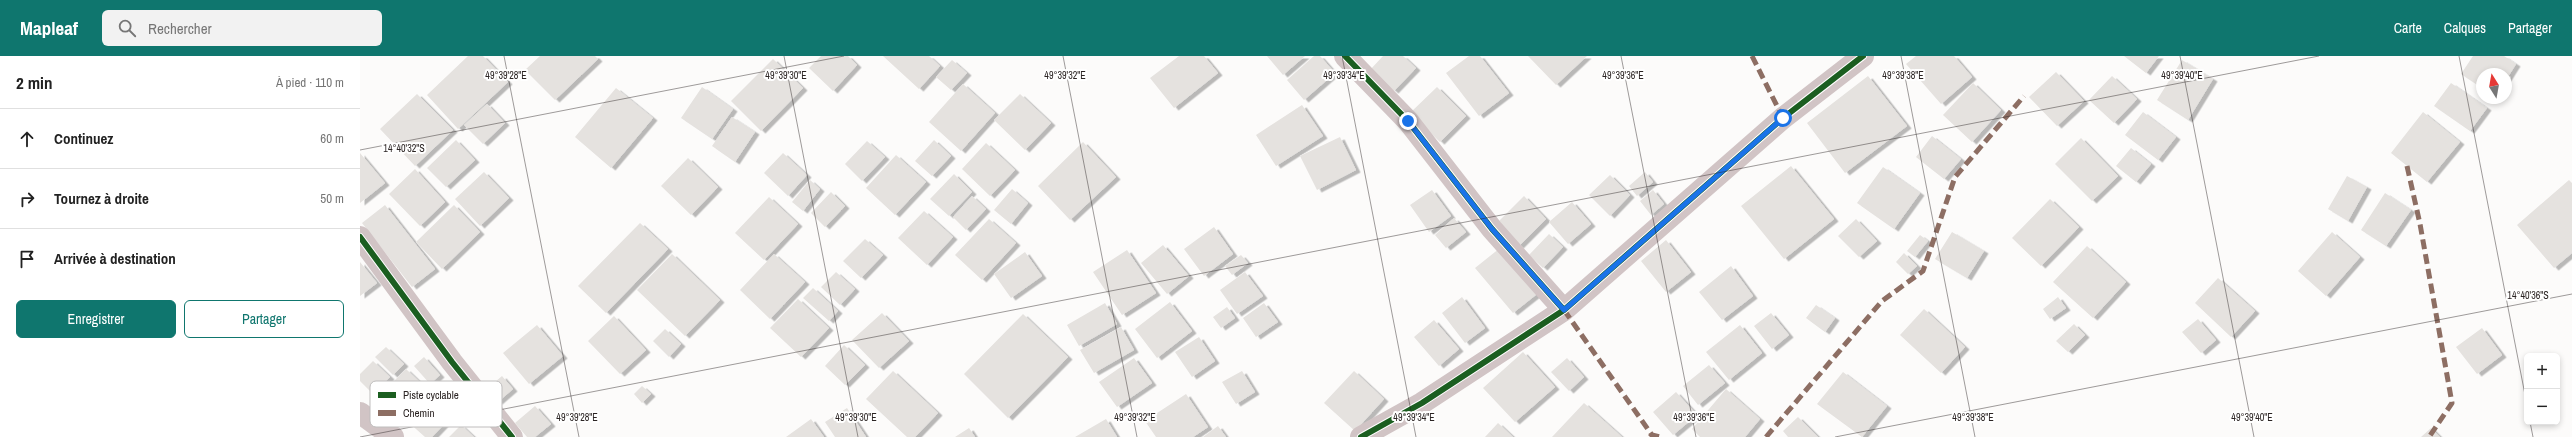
<!DOCTYPE html>
<html lang="fr">
<head>
<meta charset="utf-8">
<style>
  :root { --surface:#fff; --page:#f2f2f2; --text:#222; --muted:#767676; --line:#e0e0e0; --accent:#0f766e }
  body { margin:0; font-family:"Archivo Narrow",sans-serif; background:var(--page); color:var(--text) }
  .controls { position:absolute; right:12px; bottom:12px; display:grid; overflow:hidden; border-radius:6px; box-shadow:0 2px 6px #0003 }
  .controls button { width:36px; height:36px; display:grid; place-items:center; padding:0; border:0; border-bottom:1px solid var(--line); background:var(--surface); color:var(--text); font:20px sans-serif }
  .compass { position:absolute; left:2116px; top:12px; width:36px; height:36px; border-radius:50%; background:var(--surface); box-shadow:0 2px 6px #0003; rotate:349deg }
  .stop { position:absolute; width:12px; height:12px; margin:-9px; border:3px solid #1a73e8; border-radius:50%; background:#fff }
  .stop.end { background:#1a73e8; border-color:#fff; box-shadow:0 1px 4px #0008 }
  .list { margin:0; padding:0; list-style:none }
  h2 { display:flex; justify-content:space-between; align-items:center; height:52px; margin:0; padding:0 16px; font-size:17px }
  h2 small { font-size:13px; font-weight:400; color:var(--muted) }
  .list li { display:grid; grid-template-columns:26px 1fr auto; gap:12px; align-items:center; box-sizing:border-box; height:60px; padding:0 16px; border-top:1px solid var(--line) }
  .list b { display:block; font-size:15px; white-space:nowrap }
  .list em { font-size:13px; font-style:normal; color:var(--muted) }
  .actions { display:flex; gap:8px; padding:12px 16px }
  .actions a { flex:1; padding:9px 0; border:1px solid var(--accent); border-radius:6px; text-align:center; font-size:14px; color:var(--accent) }
  .actions .main { background:var(--accent); color:#fff }
  .icon { flex:none; width:22px; height:22px; fill:none; stroke:currentColor; stroke-width:2; stroke-linecap:round; stroke-linejoin:round }
  .map { position:relative; flex:none; width:2212px; height:381px; overflow:hidden }
  header { display:flex; align-items:center; gap:24px; box-sizing:border-box; height:56px; padding:0 20px; background:var(--accent); color:#fff }
  header strong { font-size:19px }
  nav { display:flex; gap:22px; margin-inline-start:auto; font-size:14px }
  .search { width:280px; height:36px; background:var(--page); display:flex; align-items:center; gap:10px; box-sizing:border-box; padding:0 14px; border-radius:6px; color:var(--muted); font-size:15px }
  main { display:flex }
  aside { flex:1; background:var(--surface) }
  .map>svg:first-child { display:block }
  .building { fill:#e5e2df; filter:url(#shadow) }
  .lines { fill:none; stroke-linecap:round; stroke-linejoin:round }
  .minor { stroke:#d1c4c5; stroke-width:22 }
  .quiet { stroke:#8d6e63; stroke-width:5; stroke-dasharray:10 5; stroke-linecap:butt }
  .cycleway-casing { stroke:#fff; stroke-width:8 }
  .cycleway { stroke:#1b5e20; stroke-width:6 }
  .route { stroke:#1a73e8; stroke-width:5 }
  .ticks { fill:none; stroke:#2b2423; stroke-width:1; stroke-opacity:0.45 }
  .key { fill:#fff; stroke:#bfbdbd; stroke-width:1 }
  .key-label { font-size:11px; fill:#2b2423 }
  .ticks-label { font-size:10px; text-anchor:middle; fill:#2b2423; stroke:#fff; stroke-width:4; stroke-linejoin:round; paint-order:stroke }
</style>
</head>
<body>
<header>
<strong>Mapleaf</strong>
<div class="search"><svg class="icon" aria-label="search" viewBox="0 0 24 24"><circle cx="10" cy="10" r="6"/><path d="M15 15l6 6"/></svg>Rechercher</div>
<nav><a>Carte</a><a>Calques</a><a>Partager</a></nav>
</header>
<main>
<aside>
<h2>2 min<small>À pied · 110 m</small></h2>
<ul class="list">
<li><svg class="icon" aria-label="ahead" viewBox="0 0 24 24"><path d="M12 20V5M6 11l6-6 6 6"/></svg><div><b>Continuez</b></div><em>60 m</em></li>
<li><svg class="icon" aria-label="right" viewBox="0 0 24 24"><path d="M7 20v-9h11M14 6l5 5-5 5"/></svg><div><b>Tournez à droite</b></div><em>50 m</em></li>
<li><svg class="icon" aria-label="arrive" viewBox="0 0 24 24"><path d="M6 21V4h12l-3 4 3 4H6"/></svg><div><b>Arrivée à destination</b></div></li>
</ul>
<div class="actions"><a class="main">Enregistrer</a><a>Partager</a></div>
</aside>
<div class="map">
<svg width="2212" height="381" viewBox="0 0 2212 381">
  <defs>
    <filter id="shadow"><feDropShadow dx="4.5" dy="2.5" stdDeviation="0" flood-color="#0004"/></filter>
  </defs>
  <rect width="100%" height="100%" fill="#fcfbfa"/>
  <path class="building" d="M108 0H123L148 26 98 73 67 39Z
    M180 0H235L238 3 195 44 165 14Z
    M461 0H488L497 9 473 35 449 12Z
    M523 0H569L580 10 559 33Z
    M819 0H844L858 17 814 52 790 22Z
    M907 0H945L923 19Z
    M954 0H960L975 17 944 44 927 24Z
    M1023 0H1043L1056 12 1034 35 1010 14Z
    M1109 0H1120L1149 37 1119 60 1086 17Z
    M1168 0H1227L1196 29Z
    M1556 0H1594L1612 21 1581 48 1546 8Z
    M1764 0H1799L1786 17Z
    M2113 0H2144L2156 8 2146 24V18H2122V32L2101 18Z
    M413 3 443 32 401 75 371 45Z
    M592 4 607 17 591 34 576 21Z
    M1822 4 1853 23 1828 64 1797 44Z
    M1696 16 1724 45 1697 70 1669 41Z
    M1508 20 1547 70 1485 117 1447 67Z
    M1752 20 1777 43 1754 67 1729 44Z
    M1613 27 1641 54 1612 86 1583 59Z
    M2091 27 2127 52 2110 75 2074 50Z
    M603 28 635 57 601 95 569 66Z
    M342 31 373 53 352 83 321 62Z
    M1077 31 1106 60 1080 86 1050 57Z
    M256 32 293 62 251 112 215 81Z
    M57 38 93 74 55 110 20 73Z
    M660 38 691 67 665 94 634 64Z
    M127 48 145 67 123 88 104 69Z
    M942 49 963 80 916 110 896 79Z
    M1783 56 1816 81 1798 104 1765 79Z
    M2063 56 2100 86 2067 126 2031 97Z
    M372 61 395 76 375 106 352 90Z
    M1572 80 1601 103 1584 123 1556 101Z
    M980 81 996 114 957 134 940 100Z
    M1721 82 1758 120 1732 145 1695 108Z
    M96 84 115 104 86 131 67 112Z
    M574 84 591 100 572 120 555 105Z
    M507 85 525 101 502 125 485 108Z
    M723 86 756 121 710 164 678 130Z
    M626 87 655 114 630 140 602 113Z
    M1771 92 1791 108 1776 126 1756 110Z
    M0 97 25 127 0 147Z
    M423 97 447 119 428 140 404 117Z
    M536 99 566 126 535 159 506 132Z
    M328 102 358 131 331 159 301 130Z
    M1431 110 1474 163 1424 203 1381 150Z
    M1523 111 1560 137 1534 173 1497 147Z
    M55 113 85 146 60 170 29 138Z
    M124 116 149 142 120 170 95 143Z
    M1285 116 1293 126 1277 140 1269 130Z
    M594 118 612 136 589 160 570 143Z
    M1250 119 1270 139 1250 160 1229 139Z
    M1987 120 2007 131 1988 165 1968 153Z
    M450 124 460 133 443 155 432 146Z
    M2209 124 2212 127V197L2194 212 2157 169Z
    M652 133 668 147 651 168 634 154Z
    M1072 134 1091 160 1069 176 1050 149Z
    M1293 134 1304 148 1291 159 1280 145Z
    M471 136 485 150 465 171 451 157Z
    M2025 137 2051 154 2026 190 2001 174Z
    M612 140 626 153 606 174 593 161Z
    M1164 140 1186 163 1159 190 1137 167Z
    M409 141 438 168 404 204 375 177Z
    M1690 143 1719 171 1681 210 1652 182Z
    M1212 146 1231 168 1208 188 1189 166Z
    M25 149 75 213 52 231 2 167Z
    M94 149 120 176 82 213 56 186Z
    M564 155 593 181 567 209 538 182Z
    M1094 162 1106 176 1086 192 1075 179Z
    M629 163 656 187 622 224 595 199Z
    M1496 163 1517 185 1499 201 1478 180Z
    M280 167 308 193 246 257 218 230Z
    M854 171 873 198 844 220 824 193Z
    M1592 176 1624 195 1607 222 1575 203Z
    M1972 176 2000 201 1966 240 1938 215Z
    M1189 178 1203 191 1183 212 1169 199Z
    M1560 179 1568 185 1555 201 1547 195Z
    M505 183 523 199 501 222 483 205Z
    M1306 184 1331 216 1306 236 1281 205Z
    M803 189 829 220 807 238 781 207Z
    M1727 190 1766 226 1733 262 1693 226Z
    M1140 192 1177 238 1153 257 1115 212Z
    M767 194 796 237 762 259 733 216Z
    M665 196 682 220 651 242 634 218Z
    M1544 197 1557 210 1548 218 1536 206Z
    M312 198 360 244 325 280 277 234Z
    M414 198 445 226 410 263 380 234Z
    M881 199 888 207 872 219 865 210Z
    M0 206 17 227 0 240Z
    M1371 210 1393 240 1362 264 1339 236Z
    M476 216 495 233 480 249 461 231Z
    M885 216 903 240 877 258 860 234Z
    M1858 222 1895 255 1871 281 1835 247Z
    M453 232 478 255 469 265 443 242Z
    M1102 241 1125 272 1105 287 1082 257Z
    M1698 241 1706 252 1690 263 1683 253Z
    M438 243 469 272 441 301 410 272Z
    M810 246 832 275 797 302 775 273Z
    M745 247 757 268 719 290 707 269Z
    M904 247 918 266 896 281 883 262Z
    M1456 249 1475 262 1465 276 1446 262Z
    M867 251 875 262 861 272 853 261Z
    M1564 253 1605 291 1581 317 1540 279Z
    M522 257 549 285 519 312 492 284Z
    M1411 257 1429 279 1412 293 1394 270Z
    M663 258 708 301 648 362 604 318Z
    M254 260 286 294 260 318 228 285Z
    M1838 263 1856 284 1841 297 1822 276Z
    M1074 264 1099 293 1079 310 1054 281Z
    M1714 268 1725 279 1708 296 1696 285Z
    M177 269 203 300 169 328 143 297Z
    M1380 269 1402 297 1369 324 1346 296Z
    M761 271 774 294 734 317 720 294Z
    M2122 272 2142 299 2117 318 2096 291Z
    M305 273 321 288 309 301 293 285Z
    M839 281 855 305 832 321 815 296Z
    M484 289 505 309 485 329 465 310Z
    M26 291 44 308 33 319 15 301Z
    M1163 296 1195 331 1155 366 1123 332Z
    M64 301 80 319 70 328 54 310Z
    M774 302 792 327 757 351 739 326Z
    M1207 302 1224 321 1209 335 1191 316Z
    M13 305 30 321 13 338 0 325V318Z
    M1349 309 1365 327 1338 349 1323 330Z
    M46 313 67 333 39 362 17 342Z
    M533 315 578 357 555 381H547L506 343Z
    M882 315 895 336 876 348 862 326Z
    M994 315 1024 343 995 375 964 347Z
    M1483 316 1527 350 1502 381 1457 348Z
    M142 320 153 333 138 346 128 332Z
    M282 330 291 338 282 347 274 338Z
    M1366 333 1400 363 1385 381H1340L1332 373Z
    M1316 336 1337 359 1313 379 1293 356Z
    M826 338 848 371 833 381H796L785 365Z
    M69 341 91 361 72 381H65L47 365Z
    M1224 347 1262 381H1192Z
    M175 350 191 368 175 381H167L155 367Z
    M487 352 506 381H475L465 366Z
    M1438 361 1458 381H1428L1423 375Z
    M451 363 464 381H426Z
    M746 363 757 381H715Z
    M1138 367 1153 381H1125Z
    M101 369 114 381H89Z
    M858 370 866 381H843Z
    M609 372 615 381H595Z
    M2071 372 2080 381H2061Z"/>
  <g class="lines">
    <path class="minor" d="M985 0 1048 65 1132 173 1204 254
      M0 181 92 306 152 381
      M0 357 33 381
      M1001 381 1062 347 1204 254 1423 62 1503 0"/>
    <path class="quiet" d="M1392 0 1423 62
      M2047 110 2060 168 2092 347 2069 381
      M1204 254 1292 379
      M1290 381 1292 379 1300 381
      M1406 381 1522 245 1563 215 1595 121 1664 40"/>
    <defs>
      <path id="cycleway" d="M985 0 1048 65 1132 173 1204 254
        M0 181 92 306 152 381
        M1001 381 1062 347 1204 254 1423 62 1503 0"/>
    </defs>
    <use href="#cycleway" class="cycleway-casing"/>
    <use href="#cycleway" class="cycleway"/>
  </g>
  <g class="lines">
    <path class="route" d="M1048 65 1132 173 1204 254 1423 62"/>
  </g>
  <path class="ticks" d="M144 0 219 381M424 0 498 381M703 0 777 381M982 0 1056 381M1261 0 1336 381M1541 0 1615 381M1820 0 1894 381M2099 0 2167 349M0 94 484 0M2170 366 2173 381M0 381 1959 0M1475 381 2212 238"/>
  <rect x="10" y="325" width="132" height="46" rx="6" class="key"/>
  <rect x="18" y="336" width="18" height="6" fill="#1b5e20"/>
  <rect x="18" y="354" width="18" height="6" fill="#8d6e63"/>
  <g class="key-label">
    <text x="43" y="343">Piste cyclable</text>
    <text x="43" y="361">Chemin</text>
  </g>
  <g class="ticks-label">
    <text x="146" y="23">49°39'28"E</text>
    <text x="426" y="23">49°39'30"E</text>
    <text x="705" y="23">49°39'32"E</text>
    <text x="984" y="23">49°39'34"E</text>
    <text x="1263" y="23">49°39'36"E</text>
    <text x="1543" y="23">49°39'38"E</text>
    <text x="1822" y="23">49°39'40"E</text>
    <text x="44" y="96">14°40'32"S</text>
    <text x="2168" y="243">14°40'36"S</text>
    <text x="217" y="365">49°39'28"E</text>
    <text x="496" y="365">49°39'30"E</text>
    <text x="775" y="365">49°39'32"E</text>
    <text x="1054" y="365">49°39'34"E</text>
    <text x="1334" y="365">49°39'36"E</text>
    <text x="1613" y="365">49°39'38"E</text>
    <text x="1892" y="365">49°39'40"E</text>
  </g>
</svg>
<div class="controls">
<button>+</button>
<button>−</button>
</div>
<svg class="compass" viewBox="-18 -18 36 36"><path d="M0-13l5 13h-10z" fill="#e53935"/><path d="M0 13l5-13h-10z" fill="#767676"/></svg>
<div class="stop" style="left:1423px;top:62px"></div>
<div class="stop end" style="left:1048px;top:65px"></div>
</div>
</main>
</body>
</html>
